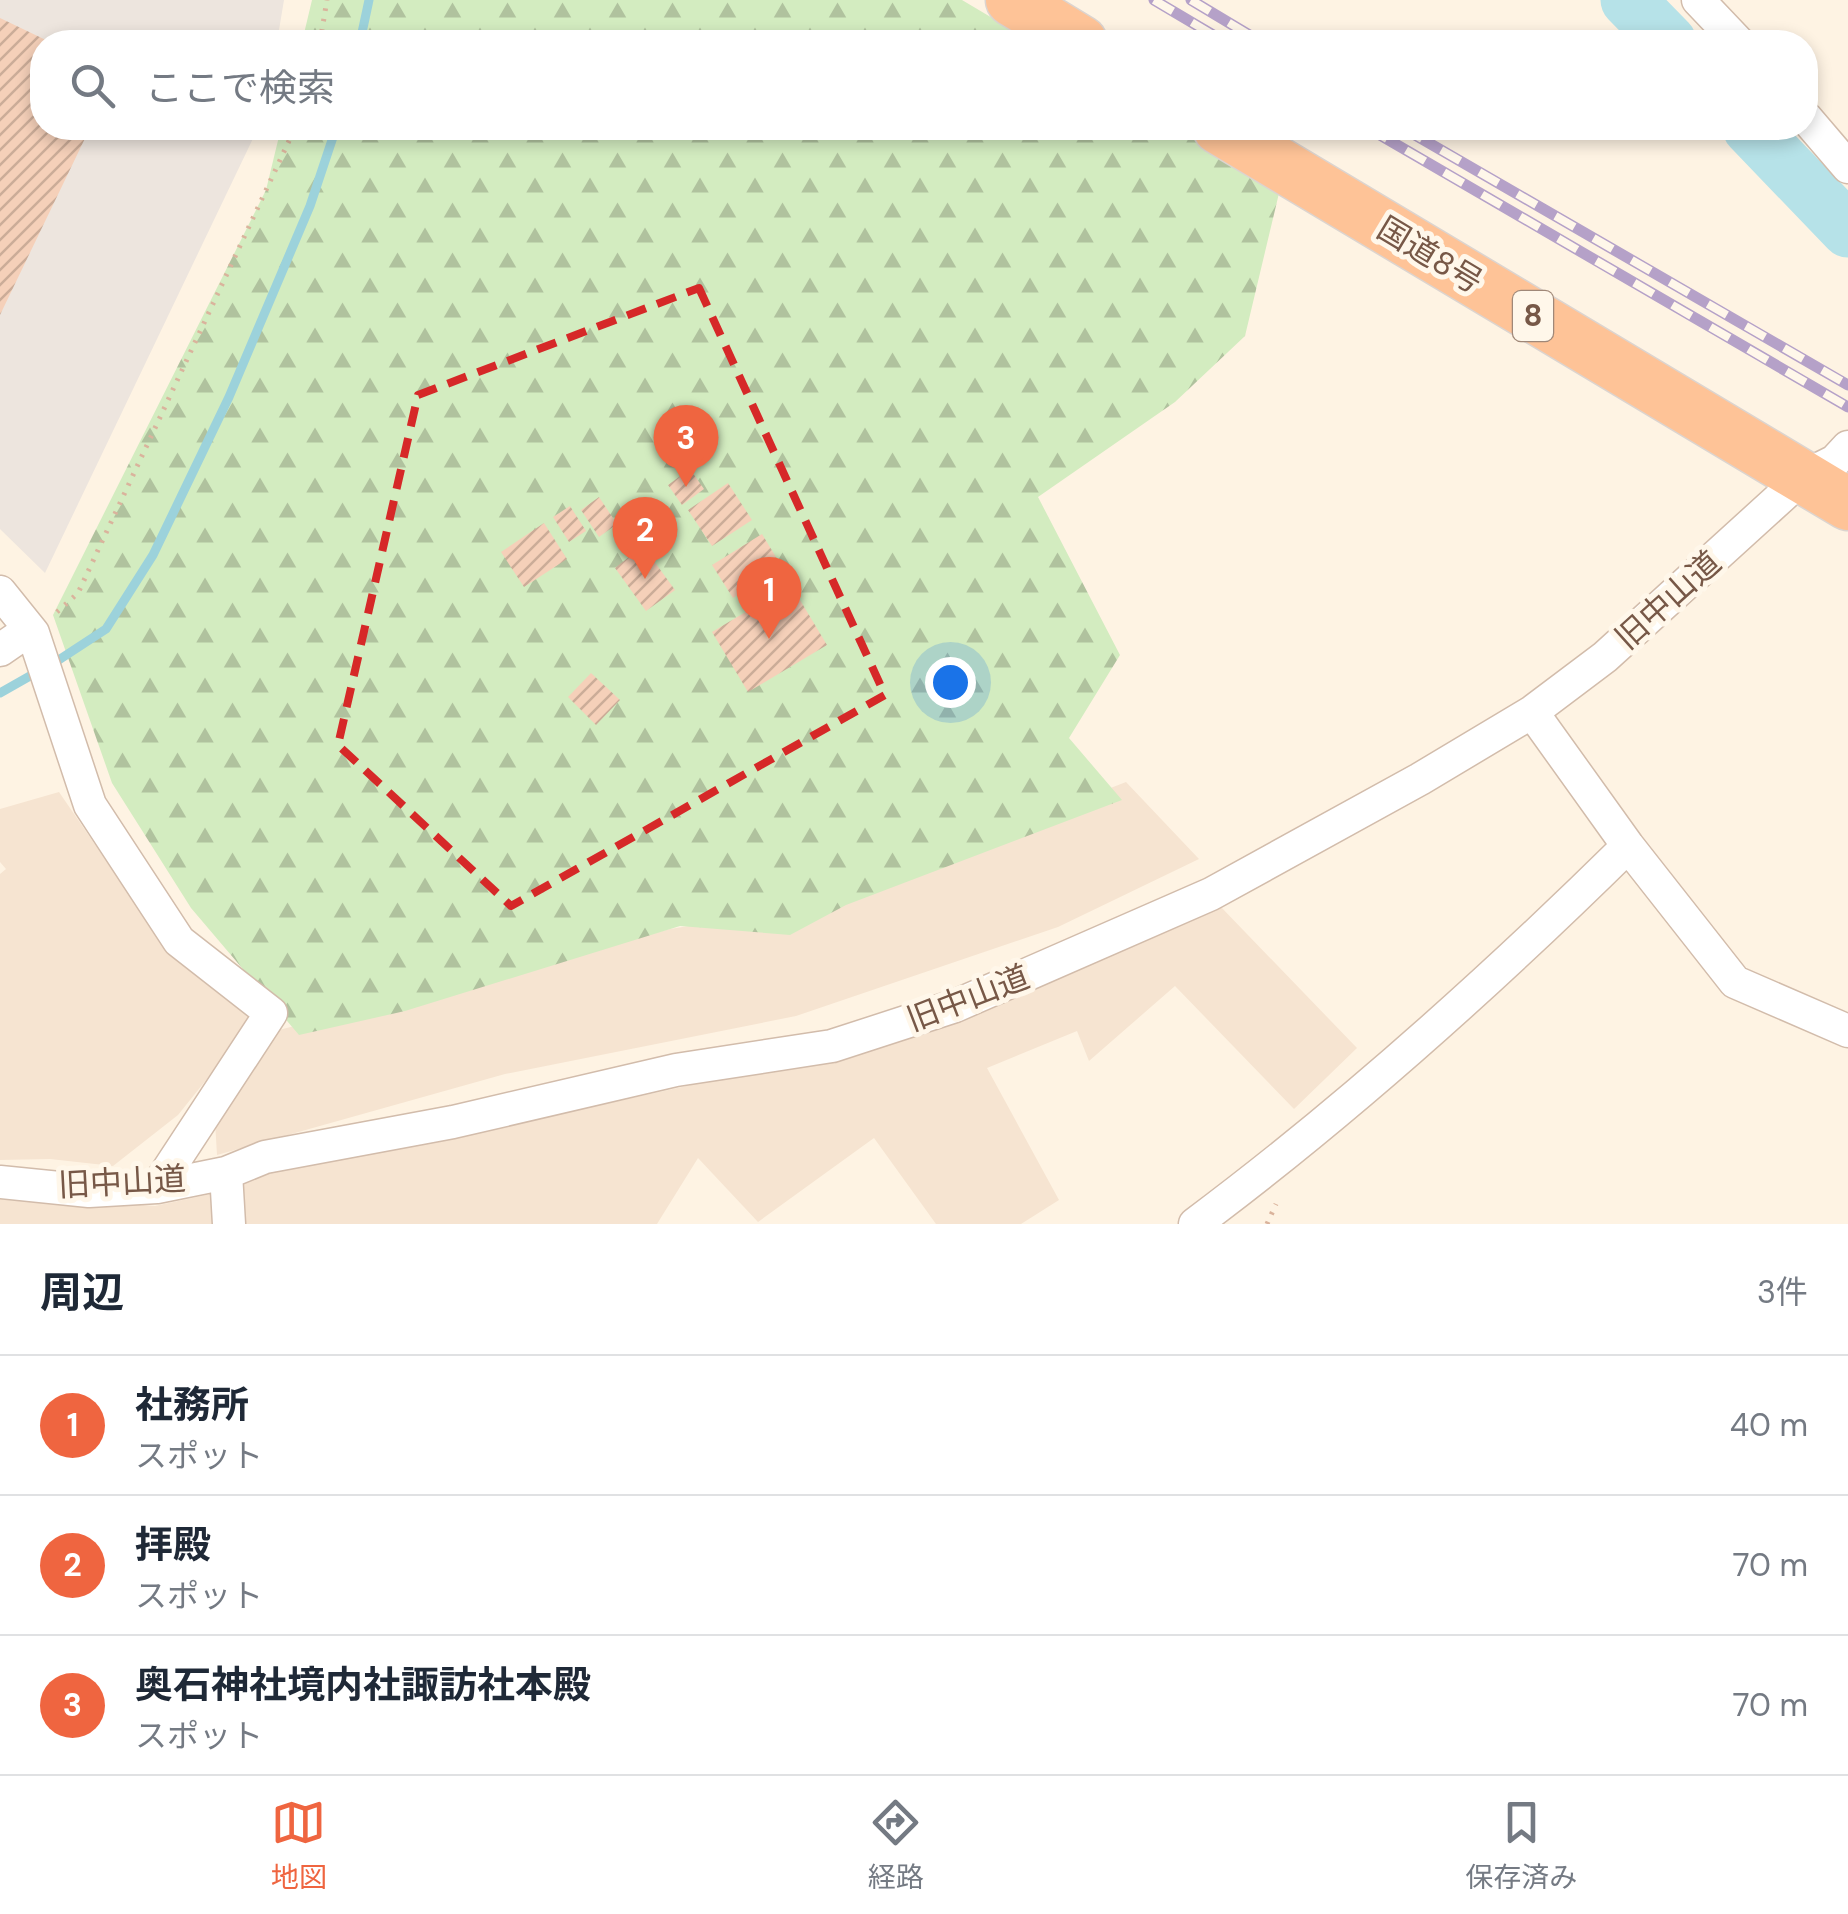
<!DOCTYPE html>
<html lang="ja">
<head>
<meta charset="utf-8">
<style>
  :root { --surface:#fff; --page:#f2f2f3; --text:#1f2937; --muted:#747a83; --line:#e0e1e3; --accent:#ef6540 }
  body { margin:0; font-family:"DM Sans","Noto Sans JP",sans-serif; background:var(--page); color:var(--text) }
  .you { position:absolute; left:950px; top:682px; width:35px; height:35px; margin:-25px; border:8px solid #fff; border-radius:50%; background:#1a73e8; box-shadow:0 0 0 15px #1a73e833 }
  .badge { display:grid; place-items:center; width:65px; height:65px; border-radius:50%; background:var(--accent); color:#fff; font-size:32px; font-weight:700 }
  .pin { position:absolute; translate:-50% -82px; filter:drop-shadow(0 2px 5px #0008) }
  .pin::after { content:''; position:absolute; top:52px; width:35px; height:30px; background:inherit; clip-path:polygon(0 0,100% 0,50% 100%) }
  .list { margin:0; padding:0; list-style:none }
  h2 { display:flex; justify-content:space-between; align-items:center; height:130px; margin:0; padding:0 40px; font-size:42px }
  h2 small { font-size:32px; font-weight:400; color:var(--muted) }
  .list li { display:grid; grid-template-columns:65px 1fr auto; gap:30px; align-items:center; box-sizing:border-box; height:140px; padding:0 40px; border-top:2px solid var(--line) }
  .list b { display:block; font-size:38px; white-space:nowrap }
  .list p { margin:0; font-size:32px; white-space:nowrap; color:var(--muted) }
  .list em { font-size:32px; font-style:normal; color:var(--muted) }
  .icon { flex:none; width:55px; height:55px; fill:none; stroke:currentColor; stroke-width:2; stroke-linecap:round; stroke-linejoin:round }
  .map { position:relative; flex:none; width:1848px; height:1224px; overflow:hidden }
  .search { position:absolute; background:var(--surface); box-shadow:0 5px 15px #0003; left:30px; right:30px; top:30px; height:110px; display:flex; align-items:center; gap:25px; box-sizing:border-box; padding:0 35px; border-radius:40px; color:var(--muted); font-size:38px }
  .sheet { height:550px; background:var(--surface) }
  nav { display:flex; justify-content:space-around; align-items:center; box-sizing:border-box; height:140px; border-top:2px solid var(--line); background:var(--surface); font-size:28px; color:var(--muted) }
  nav a { display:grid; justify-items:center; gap:5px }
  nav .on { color:var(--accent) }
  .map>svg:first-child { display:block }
  .residential { fill:#f6e4d1 }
  .industrial { fill:#ede5de }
  .forest { fill:url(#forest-firs) }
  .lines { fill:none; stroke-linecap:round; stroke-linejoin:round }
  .stream { stroke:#9cd2db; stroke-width:9 }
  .river { stroke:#b6e2e8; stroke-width:55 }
  .building { fill:url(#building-hatch) }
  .minor-casing { stroke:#d2bcab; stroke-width:35 }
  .trunk-casing { stroke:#dcd4cf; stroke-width:55 }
  .path { stroke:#dab39c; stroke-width:5; stroke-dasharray:2.5 8; stroke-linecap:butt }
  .minor { stroke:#fff; stroke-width:32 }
  .trunk { stroke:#fec397; stroke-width:52 }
  .rail-casing { stroke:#b5a1c8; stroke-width:11 }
  .rail { stroke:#fff7ea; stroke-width:8; stroke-dasharray:22; stroke-linecap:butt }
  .marked { fill:none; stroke:#d62828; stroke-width:8; stroke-dasharray:20 12; stroke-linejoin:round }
  .labels { text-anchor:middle; stroke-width:10; stroke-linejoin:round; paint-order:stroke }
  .shield { fill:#fff7ea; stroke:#a08878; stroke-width:2.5 }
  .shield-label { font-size:30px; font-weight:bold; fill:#775847 }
  .street-label { font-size:32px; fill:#775847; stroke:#fff7ea }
</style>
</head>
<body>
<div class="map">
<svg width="1848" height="1224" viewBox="0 0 1848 1224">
  <defs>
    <pattern id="forest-firs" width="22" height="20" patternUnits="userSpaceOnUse" patternTransform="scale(2.5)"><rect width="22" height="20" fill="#d3ecc0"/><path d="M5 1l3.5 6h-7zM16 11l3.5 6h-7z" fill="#b0c29e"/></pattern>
    <pattern id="building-hatch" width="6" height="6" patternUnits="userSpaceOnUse" patternTransform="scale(2.5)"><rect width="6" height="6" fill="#f5d0b9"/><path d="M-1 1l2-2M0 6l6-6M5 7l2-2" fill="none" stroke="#cbac98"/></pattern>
  </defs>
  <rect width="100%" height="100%" fill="#fef3e3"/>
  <path class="residential" d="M1126 782 1199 859 1058 927 796 1016 505 1074 217 1155 215 1121 279 1030 670 929 801 908Z
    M59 792 168 951 255 1019 178 1115 113 1166 50 1159 0 1160V874L6 869 0 862V809Z
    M1220 906 1357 1048 1294 1109 1175 986 1089 1061 1077 1031 987 1068 1059 1200 1021 1224H936L874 1138 758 1222 698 1158 657 1224H245L242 1181 299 1165 451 1138 709 1081 836 1058 952 1025Z
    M0 1193 155 1206 211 1194 215 1224H0Z"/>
  <path class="industrial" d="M0 0H284L277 42H42V128H258L45 573 0 529Z"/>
  <path class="forest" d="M312 0H962L1033 42H302Z
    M281 128H1176L1280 189 1245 336 1175 402 1038 497 1120 655 1069 738 1122 800 846 905 790 935 680 926 405 1011 299 1035 191 908 112 783 53 615 266 190Z"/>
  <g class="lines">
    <path class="stream" d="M360 42 369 0
      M51 665 106 629 153 555 229 397 310 206 336 128
      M0 693 37 672"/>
    <path class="river" d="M1628 0 1669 42
      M1750 128 1848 230"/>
  </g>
  <path class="building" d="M0 18 50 42H42V128H90L0 315Z
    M690 469 704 489 682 505 668 485Z
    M728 483 752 520 712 546 688 510Z
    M599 497 617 524 599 537 581 510Z
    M570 506 586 531 569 542 553 517Z
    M544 523 567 559 524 587 501 552Z
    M762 534 782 567 733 598 712 565Z
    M643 546 675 590 646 611 615 568Z
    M791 585 827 645 748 692 712 632Z
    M591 673 620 700 596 725 568 697Z"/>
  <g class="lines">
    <defs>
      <path id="minor" d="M1698 0 1738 42
        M1806 118 1848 167
        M0 592 33 633 90 805 179 941 271 1013 157 1187
        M0 650 29 630 33 633
        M1532 712 1628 846 1735 982 1848 1031
        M226 1173 229 1224
        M0 1182 89 1191 157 1187 226 1173 265 1157 453 1122 676 1070 832 1046 955 1006 1211 894 1420 779 1532 712 1605 657 1803 477 1835 461 1848 447
        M1195 1224C1349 1109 1491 981 1628 846"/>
      <path id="trunk" d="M1012 0 1081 42
        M1219 128 1848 504"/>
    </defs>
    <use href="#minor" class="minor-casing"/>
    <use href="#trunk" class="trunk-casing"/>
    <path class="path" d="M320 42 327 0
      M57 612 78 593 295 128
      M1267 1224 1276 1204"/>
    <use href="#minor" class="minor"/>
    <use href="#trunk" class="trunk"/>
    <defs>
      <path id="rail" d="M1154 0 1225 42
        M1191 0 1261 42
        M1368 128 1848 407
        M1403 128 1848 385"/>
    </defs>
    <use href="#rail" class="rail-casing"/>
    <use href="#rail" class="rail"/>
  </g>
  <path class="marked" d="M699 288 885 695 511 906 338 745 418 395Z"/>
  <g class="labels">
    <rect class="shield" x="1513" y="291" width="40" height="50" rx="8"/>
    <g class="shield-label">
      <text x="1533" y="326">8</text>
    </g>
    <g class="street-label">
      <text transform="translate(1430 255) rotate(31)" y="11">国道8号</text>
      <text transform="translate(1668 600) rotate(-42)" y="11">旧中山道</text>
      <text transform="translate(968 998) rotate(-21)" y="11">旧中山道</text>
      <text transform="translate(122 1182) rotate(-3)" y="11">旧中山道</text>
    </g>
  </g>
</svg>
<div class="you"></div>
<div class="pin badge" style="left:769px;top:639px">1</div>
<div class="pin badge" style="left:645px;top:579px">2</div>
<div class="pin badge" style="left:686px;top:487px">3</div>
<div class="search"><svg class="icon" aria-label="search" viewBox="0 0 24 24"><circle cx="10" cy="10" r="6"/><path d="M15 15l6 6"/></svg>ここで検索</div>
</div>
<section class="sheet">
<h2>周辺<small>3件</small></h2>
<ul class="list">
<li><span class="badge">1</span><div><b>社務所</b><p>スポット</p></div><em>40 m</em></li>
<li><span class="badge">2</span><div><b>拝殿</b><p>スポット</p></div><em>70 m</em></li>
<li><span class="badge">3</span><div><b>奥石神社境内社諏訪社本殿</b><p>スポット</p></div><em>70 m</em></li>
</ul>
</section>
<nav>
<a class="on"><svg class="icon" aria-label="map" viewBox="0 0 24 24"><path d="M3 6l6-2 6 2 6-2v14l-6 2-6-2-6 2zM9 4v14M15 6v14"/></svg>地図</a>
<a><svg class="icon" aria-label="directions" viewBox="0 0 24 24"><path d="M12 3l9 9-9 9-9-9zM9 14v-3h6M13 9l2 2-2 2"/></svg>経路</a>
<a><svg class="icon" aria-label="saved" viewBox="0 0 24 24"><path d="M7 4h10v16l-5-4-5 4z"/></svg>保存済み</a>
</nav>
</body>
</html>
